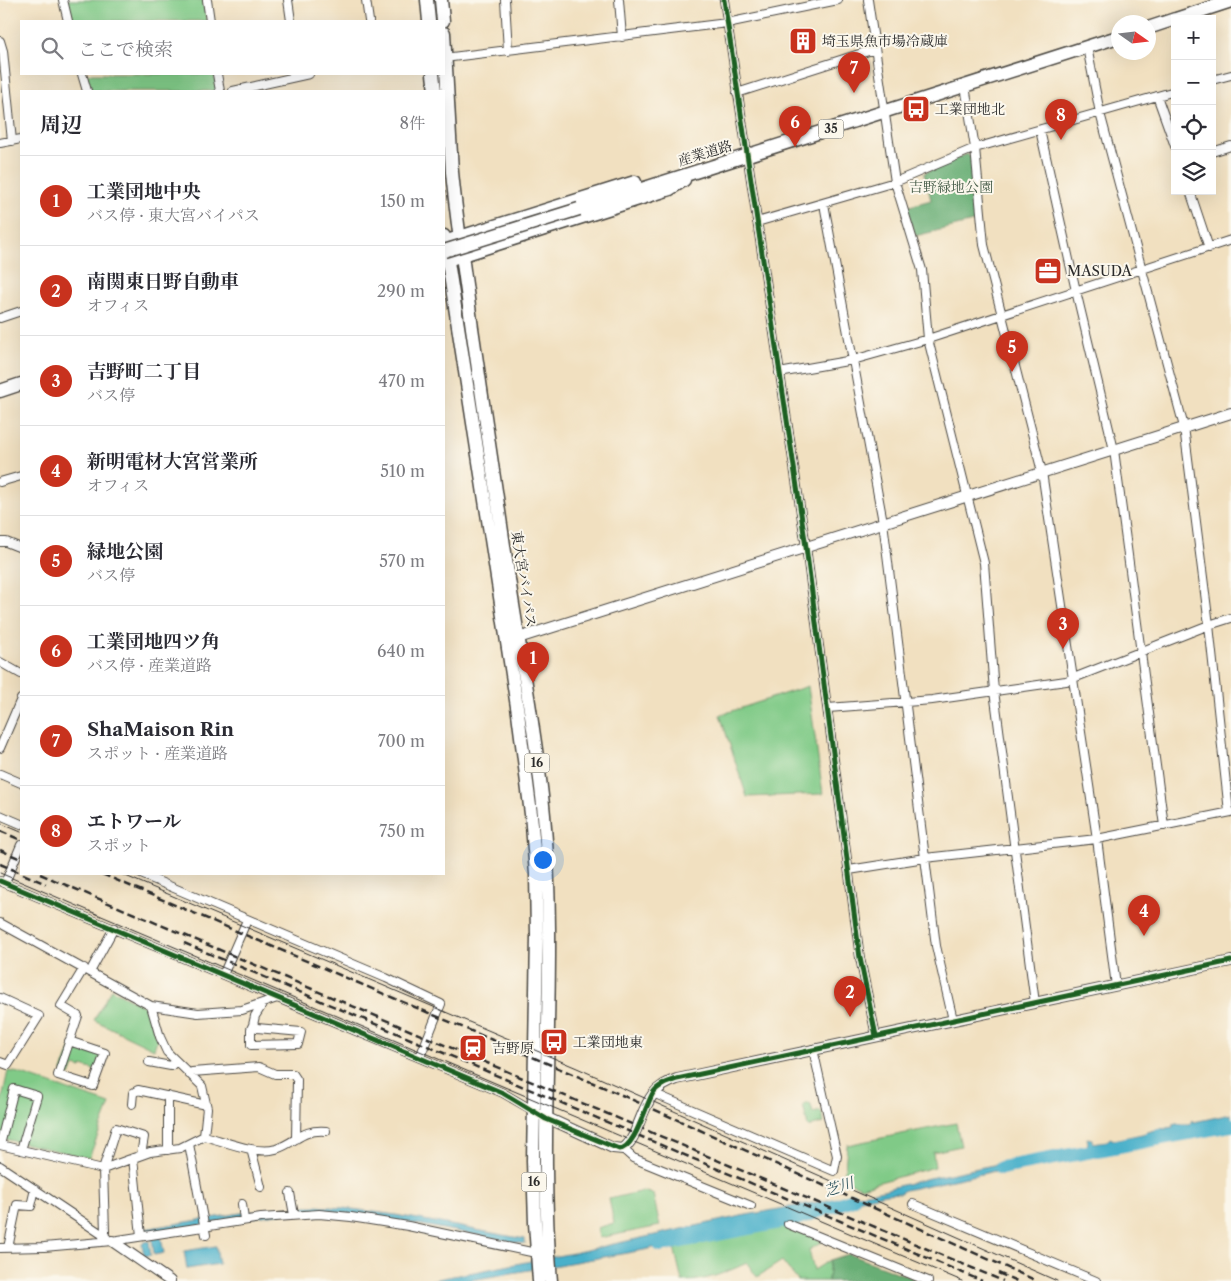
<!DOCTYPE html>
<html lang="ja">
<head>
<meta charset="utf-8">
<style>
  :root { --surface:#fff; --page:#f7f7f7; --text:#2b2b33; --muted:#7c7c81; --line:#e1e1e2; --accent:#c8321e }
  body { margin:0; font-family:"Libre Caslon Text","Noto Serif JP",serif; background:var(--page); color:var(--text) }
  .controls { position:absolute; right:15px; top:15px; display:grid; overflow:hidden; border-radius:0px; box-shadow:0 5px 20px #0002 }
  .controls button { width:45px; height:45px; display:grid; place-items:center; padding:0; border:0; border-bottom:1px solid var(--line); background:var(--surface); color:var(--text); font:25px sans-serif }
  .compass { position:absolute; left:1111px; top:15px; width:45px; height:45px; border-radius:50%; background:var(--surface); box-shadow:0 5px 20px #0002; rotate:104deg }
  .you { position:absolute; left:542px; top:859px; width:18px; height:18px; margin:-12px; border:4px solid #fff; border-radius:50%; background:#1a73e8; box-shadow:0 0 0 8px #1a73e833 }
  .badge { display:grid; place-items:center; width:32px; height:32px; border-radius:50%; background:var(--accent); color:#fff; font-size:16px; font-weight:700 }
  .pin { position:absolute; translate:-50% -41px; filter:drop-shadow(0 1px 2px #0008) }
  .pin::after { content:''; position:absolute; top:26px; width:18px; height:15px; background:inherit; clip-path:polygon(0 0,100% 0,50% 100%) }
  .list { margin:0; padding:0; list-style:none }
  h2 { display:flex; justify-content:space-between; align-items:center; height:65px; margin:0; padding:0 20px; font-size:21px }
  h2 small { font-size:16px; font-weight:400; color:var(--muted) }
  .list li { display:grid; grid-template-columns:32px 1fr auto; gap:15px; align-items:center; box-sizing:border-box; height:90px; padding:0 20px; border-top:1px solid var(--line) }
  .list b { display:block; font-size:19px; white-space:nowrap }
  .list p { margin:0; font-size:16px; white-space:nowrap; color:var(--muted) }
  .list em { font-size:16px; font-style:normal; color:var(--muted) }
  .icon { flex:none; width:28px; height:28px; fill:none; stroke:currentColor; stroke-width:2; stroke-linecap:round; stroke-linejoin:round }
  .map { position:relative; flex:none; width:1231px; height:1281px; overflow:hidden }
  .search { position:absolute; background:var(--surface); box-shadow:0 5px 20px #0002; left:20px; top:20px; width:425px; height:55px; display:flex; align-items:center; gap:12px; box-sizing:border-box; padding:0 18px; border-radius:0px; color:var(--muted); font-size:19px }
  .panel { position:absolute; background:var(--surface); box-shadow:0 5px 20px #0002; left:20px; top:90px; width:425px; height:785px; border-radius:0px }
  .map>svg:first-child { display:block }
  .green { fill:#80ca87; stroke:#567a59 }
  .forest { fill:#68ae74; stroke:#4a6c50 }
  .water { fill:#4ab0ca; stroke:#3a6e7a }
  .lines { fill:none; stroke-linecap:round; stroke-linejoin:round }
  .river { stroke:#4ab0ca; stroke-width:14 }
  .minor-casing { stroke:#494641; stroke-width:10 }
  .tertiary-casing { stroke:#494641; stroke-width:12 }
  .primary-casing { stroke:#494641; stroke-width:15 }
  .trunk-casing { stroke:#494641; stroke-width:15 }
  .minor { stroke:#fff; stroke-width:8 }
  .tertiary { stroke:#fff; stroke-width:10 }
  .primary { stroke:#fff; stroke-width:12 }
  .trunk { stroke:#fff; stroke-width:12 }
  .tram { stroke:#2b2b2b; stroke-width:1 }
  .rail { stroke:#2b2b2b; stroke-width:2.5; stroke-dasharray:8 4; stroke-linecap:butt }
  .primary-bridge-casing { stroke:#494641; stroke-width:15; stroke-linecap:butt }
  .primary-bridge { stroke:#fff; stroke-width:12 }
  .cycleway-casing { stroke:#fbf7ec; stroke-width:8 }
  .cycleway { stroke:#1b5e20; stroke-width:5 }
  .labels { text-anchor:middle; stroke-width:4; stroke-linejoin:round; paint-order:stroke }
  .shield { fill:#fbf7ec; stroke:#696865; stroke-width:1 }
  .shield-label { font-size:12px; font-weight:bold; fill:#2b2b2b }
  .poi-label { font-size:14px; fill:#2b2b2b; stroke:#fbf7ec; text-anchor:start }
  .street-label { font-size:14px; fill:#2b2b2b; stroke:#fbf7ec }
  .park-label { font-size:14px; fill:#445b47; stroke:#fbf7ec }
  .water-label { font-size:15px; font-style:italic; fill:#365a63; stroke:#fbf7ec }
</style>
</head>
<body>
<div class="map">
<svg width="1231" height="1281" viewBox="0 0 1231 1281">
  <rect width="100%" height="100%" fill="#fbf7ec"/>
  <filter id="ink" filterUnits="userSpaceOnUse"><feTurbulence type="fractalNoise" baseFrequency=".02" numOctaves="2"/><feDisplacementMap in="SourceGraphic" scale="10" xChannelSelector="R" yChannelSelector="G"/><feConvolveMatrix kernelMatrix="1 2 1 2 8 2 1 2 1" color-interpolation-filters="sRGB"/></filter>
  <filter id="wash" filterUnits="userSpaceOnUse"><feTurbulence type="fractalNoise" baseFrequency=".0096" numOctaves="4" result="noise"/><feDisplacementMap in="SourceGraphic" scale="20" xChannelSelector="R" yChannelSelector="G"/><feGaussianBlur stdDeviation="1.12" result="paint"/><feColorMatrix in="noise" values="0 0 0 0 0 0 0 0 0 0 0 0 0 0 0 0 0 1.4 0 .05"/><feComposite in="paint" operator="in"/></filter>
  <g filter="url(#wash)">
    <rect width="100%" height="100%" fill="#f1e0c0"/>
    <path class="green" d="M67 0H203L207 21H73Z
      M87 74H214L217 88 215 91H91Z
      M808 686 823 794 747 797 720 715Z
      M111 989 147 1008 157 1040 154 1049 94 1020Z
      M73 1046 100 1054 101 1057 97 1071 82 1066 81 1068 74 1066 70 1076 63 1074 62 1071 71 1047Z
      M8 1071 19 1073 110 1104 89 1158 0 1138V1108Z
      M810 1103 813 1113 821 1111 824 1123 808 1127 803 1105Z
      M956 1123 961 1146 933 1152 935 1167 861 1187 844 1180 847 1145Z
      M643 1191 653 1194 660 1226 599 1238 597 1228 614 1223 609 1199Z
      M794 1223 822 1242 809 1250 814 1270 830 1260 828 1281H798L782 1261 757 1277 747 1263C724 1273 708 1281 682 1281L674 1247Z"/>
    <path class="forest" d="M967 154 972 157 977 221 915 236 906 207 931 200 924 173Z
      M849 1254 920 1281H828L830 1260Z"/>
    <path class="water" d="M1231 1114V1119L1191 1129 1189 1131 1187 1129 1115 1142 1090 1150H1082L1020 1163 1019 1166 905 1190 900 1193 885 1194 767 1219 644 1250 466 1281H427L573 1253 741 1216 883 1190 929 1178 1087 1146 1088 1143 1087 1138 1093 1139V1143L1107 1141 1110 1138 1114 1140 1142 1134 1160 1128 1166 1129V1128L1173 1127V1124H1190L1192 1120 1194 1122Z
      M317 1206C387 1210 456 1227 525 1239V1244L422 1225 324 1210 298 1211 145 1233 144 1229 247 1212Z
      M161 1237 164 1253 154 1255 152 1239Z
      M149 1241 151 1255 144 1256 142 1244 144 1242Z
      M216 1246 219 1264 187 1269 184 1251Z"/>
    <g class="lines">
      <path class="river" d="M1001 1168 1231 1125
        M660 1245 796 1219 853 1199"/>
    </g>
  </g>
  <g filter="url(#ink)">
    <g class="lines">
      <defs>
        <path id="minor" d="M63 0 68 21
          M207 0 210 21
          M288 0 291 21
          M366 0 369 21
          M505 0 508 51
          M619 0 622 37
          M724 0 806 547 860 958 876 1036
          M868 0 895 182 922 270 928 339 984 563 994 691 1035 1003
          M0 41 3 51 12 141
          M1087 47 1100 113 1184 427 1209 625 1229 812
          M444 58 727 23 838 0
          M82 74 87 91
          M217 74 220 91
          M1212 80 1231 75
          M965 86 975 148 984 245 1042 472 1097 839 1116 986
          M233 91 309 74
          M737 93 875 49
          M1157 96 1175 146
          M1040 130 1076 291 1114 450 1164 826
          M0 143 21 139
          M1212 152 1231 146
          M1190 191 1209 248
          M824 204 883 522 936 946 953 1020
          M757 222 895 182 975 148 1175 91
          M0 318 21 311
          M779 373 853 360 928 339 1231 240
          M0 482 21 476
          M0 542H6L21 548
          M0 662 21 674
          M828 708 932 700 1066 681 1209 625 1231 618
          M0 748 21 699
          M0 774 21 783
          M0 815 21 824
          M849 870 925 858 1097 839 1231 812
          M141 874 386 978 441 1004 420 1057
          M0 881 503 1093 534 1111
          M5 883 21 845
          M0 923 151 1006 198 1013 242 1010 277 998
          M90 972 114 928
          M223 975 247 920
          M0 998 39 1016 8 1065 0 1062
          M253 1025 251 1029V1045L298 1044 301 1032 257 1028 253 1025 255 1016 262 1005
          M69 1041 105 1053 93 1086 58 1075 78 1016 61 1006 84 968
          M149 1062 171 1066 176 1061
          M189 1074 192 1072 259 1067 275 1074H293L297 1080 296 1139
          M653 1093 834 1171 837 1156 813 1049
          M168 1096V1150
          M132 1104 133 1093 138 1090 206 1105
          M204 1136C224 1141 256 1155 276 1149 297 1142 301 1129 326 1131
          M189 1144 206 1235
          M0 1145 103 1169 150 1152 180 1148 204 1136 207 1108 202 1086 167 1052 160 1037 151 1006
          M0 1145 14 1089 37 1096 21 1150
          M251 1149 261 1187
          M623 1149 633 1158 751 1206
          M133 1158 141 1236
          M0 1166 106 1237
          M290 1193 294 1215
          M242 1204 244 1220
          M913 1204 1096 1281
          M788 1224 928 1281
          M103 1236 105 1232 103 1169 116 1128 144 1137 141 1155
          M0 1248 44 1247 112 1241 261 1218 319 1214 351 1217 408 1226 536 1253
          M8 1248 17 1205 31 1206 35 1189"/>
        <path id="tertiary" d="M512 640 1231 413
          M541 1115 613 1148 623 1149C630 1144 633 1138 636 1130 647 1105 649 1088 677 1079L1231 961
          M112 1241 170 1281"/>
        <path id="primary" d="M1176 19 1231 1
          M1148 28 1175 19
          M579 209 1118 37
          M444 242 635 182
          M444 261 670 189 684 180
          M0 391 21 384"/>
        <path id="trunk" d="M427 0 429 21
          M441 0 443 21
          M444 33C447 79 449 126 452 172 457 224 465 276 472 328 483 405 495 482 506 559 518 644 536 729 544 815 558 970 537 1126 551 1281
          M433 74 435 91
          M444 236 518 713 531 814 536 874 537 936 533 1161 535 1223 539 1281"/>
      </defs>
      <use href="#minor" class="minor-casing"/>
      <use href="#tertiary" class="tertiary-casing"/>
      <use href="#primary" class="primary-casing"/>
      <use href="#trunk" class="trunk-casing"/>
      <use href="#minor" class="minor"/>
      <use href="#tertiary" class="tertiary"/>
      <use href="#primary" class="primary"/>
      <use href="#trunk" class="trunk"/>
      <path class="tram" d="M0 823 21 832
        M0 873 962 1281
        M121 874 577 1068 1057 1281"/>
      <path class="rail" d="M0 831 21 840
        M0 850 21 859
        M0 864 21 873
        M23 874 46 884
        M40 874 1003 1281
        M102 874 624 1096 1037 1281
        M184 943 982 1281
        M998 1273 1017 1281"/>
      <defs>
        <path id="primary-bridge" d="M444 251 579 209"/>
      </defs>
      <use href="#primary-bridge" class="primary-bridge-casing"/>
      <use href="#primary-bridge" class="primary-bridge"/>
      <defs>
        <path id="cycleway" d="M724 0 806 547 860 958 876 1036
          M0 881 503 1093 546 1119 619 1149C635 1149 645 1106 653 1093 658 1085 668 1082 677 1079L1231 961"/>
      </defs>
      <use href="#cycleway" class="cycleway-casing"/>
      <use href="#cycleway" class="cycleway"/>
    </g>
  </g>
  <defs>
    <symbol id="building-square" viewBox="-11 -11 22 22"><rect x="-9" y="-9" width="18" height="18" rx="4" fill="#c8321e" stroke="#fbf7ec"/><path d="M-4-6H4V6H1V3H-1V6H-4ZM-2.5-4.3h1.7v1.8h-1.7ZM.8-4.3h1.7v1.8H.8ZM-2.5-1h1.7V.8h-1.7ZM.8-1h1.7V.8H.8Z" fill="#fff"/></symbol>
    <symbol id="bus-square" viewBox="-11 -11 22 22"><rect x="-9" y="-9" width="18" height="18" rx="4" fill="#c8321e" stroke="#fbf7ec"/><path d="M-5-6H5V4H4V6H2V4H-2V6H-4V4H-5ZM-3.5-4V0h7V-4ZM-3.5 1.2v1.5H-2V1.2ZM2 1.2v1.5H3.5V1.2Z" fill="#fff"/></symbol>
    <symbol id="office-square" viewBox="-11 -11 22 22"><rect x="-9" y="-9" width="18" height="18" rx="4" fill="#c8321e" stroke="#fbf7ec"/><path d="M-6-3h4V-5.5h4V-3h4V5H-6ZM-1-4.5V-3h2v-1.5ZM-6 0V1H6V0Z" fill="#fff"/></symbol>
    <symbol id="station-square" viewBox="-11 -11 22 22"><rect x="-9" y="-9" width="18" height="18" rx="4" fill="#c8321e" stroke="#fbf7ec"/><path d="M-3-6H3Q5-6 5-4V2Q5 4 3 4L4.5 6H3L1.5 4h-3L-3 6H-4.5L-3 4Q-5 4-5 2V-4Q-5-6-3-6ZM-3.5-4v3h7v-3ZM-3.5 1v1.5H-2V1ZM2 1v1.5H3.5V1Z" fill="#fff"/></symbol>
  </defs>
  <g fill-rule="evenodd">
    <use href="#building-square" x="787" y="25" width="32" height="32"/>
    <use href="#bus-square" x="900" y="93" width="32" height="32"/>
    <use href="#office-square" x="1032" y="255" width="32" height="32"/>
    <use href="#bus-square" x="538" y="1026" width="32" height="32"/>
    <use href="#station-square" x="457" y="1032" width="32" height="32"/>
  </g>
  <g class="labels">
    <g class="shield">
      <rect x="818.5" y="119.5" width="25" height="19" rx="4"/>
      <rect x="524.5" y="753.5" width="25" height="19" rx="4"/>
      <rect x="521.5" y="1172.5" width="25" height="19" rx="4"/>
    </g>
    <g class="shield-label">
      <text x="831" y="133">35</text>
      <text x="537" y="767">16</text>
      <text x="534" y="1186">16</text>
    </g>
    <g class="poi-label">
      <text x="822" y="46">埼玉県魚市場冷蔵庫</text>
      <text x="935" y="114">工業団地北</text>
      <text x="1067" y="276">MASUDA</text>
      <text x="573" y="1047">工業団地東</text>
      <text x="492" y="1053">吉野原</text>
    </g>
    <g class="street-label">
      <text transform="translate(705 153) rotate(-17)" y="5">産業道路</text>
      <text transform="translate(524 579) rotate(81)" y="5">東大宮バイパス</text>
    </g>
    <g class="park-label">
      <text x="951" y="192">吉野緑地公園</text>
    </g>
    <g class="water-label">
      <text transform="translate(839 1187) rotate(-18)" y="5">芝川</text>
    </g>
  </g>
</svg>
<div class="controls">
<button>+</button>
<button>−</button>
<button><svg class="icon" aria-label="locate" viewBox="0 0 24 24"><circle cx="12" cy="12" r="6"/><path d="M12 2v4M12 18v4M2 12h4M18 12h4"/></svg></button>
<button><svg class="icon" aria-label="layers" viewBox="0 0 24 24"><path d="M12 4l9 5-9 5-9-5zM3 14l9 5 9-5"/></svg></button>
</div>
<svg class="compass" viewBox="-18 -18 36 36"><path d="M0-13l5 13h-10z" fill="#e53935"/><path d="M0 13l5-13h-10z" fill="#7c7c81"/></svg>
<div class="you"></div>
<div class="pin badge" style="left:533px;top:683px">1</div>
<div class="pin badge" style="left:850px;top:1017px">2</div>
<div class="pin badge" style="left:1063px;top:649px">3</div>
<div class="pin badge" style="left:1144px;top:936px">4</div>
<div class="pin badge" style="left:1012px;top:372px">5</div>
<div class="pin badge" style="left:795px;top:147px">6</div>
<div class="pin badge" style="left:854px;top:93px">7</div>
<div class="pin badge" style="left:1061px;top:140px">8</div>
<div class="search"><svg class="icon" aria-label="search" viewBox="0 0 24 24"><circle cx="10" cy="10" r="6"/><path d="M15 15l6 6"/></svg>ここで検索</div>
<section class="panel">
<h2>周辺<small>8件</small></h2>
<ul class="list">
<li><span class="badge">1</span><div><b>工業団地中央</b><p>バス停 · 東大宮バイパス</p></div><em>150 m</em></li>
<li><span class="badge">2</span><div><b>南関東日野自動車</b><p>オフィス</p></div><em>290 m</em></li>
<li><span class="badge">3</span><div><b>吉野町二丁目</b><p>バス停</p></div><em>470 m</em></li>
<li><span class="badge">4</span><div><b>新明電材大宮営業所</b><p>オフィス</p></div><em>510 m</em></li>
<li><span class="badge">5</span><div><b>緑地公園</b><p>バス停</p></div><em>570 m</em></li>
<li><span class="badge">6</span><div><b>工業団地四ツ角</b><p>バス停 · 産業道路</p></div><em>640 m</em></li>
<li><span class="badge">7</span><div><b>ShaMaison Rin</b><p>スポット · 産業道路</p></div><em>700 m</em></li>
<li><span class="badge">8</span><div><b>エトワール</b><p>スポット</p></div><em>750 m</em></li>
</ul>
</section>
</div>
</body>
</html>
